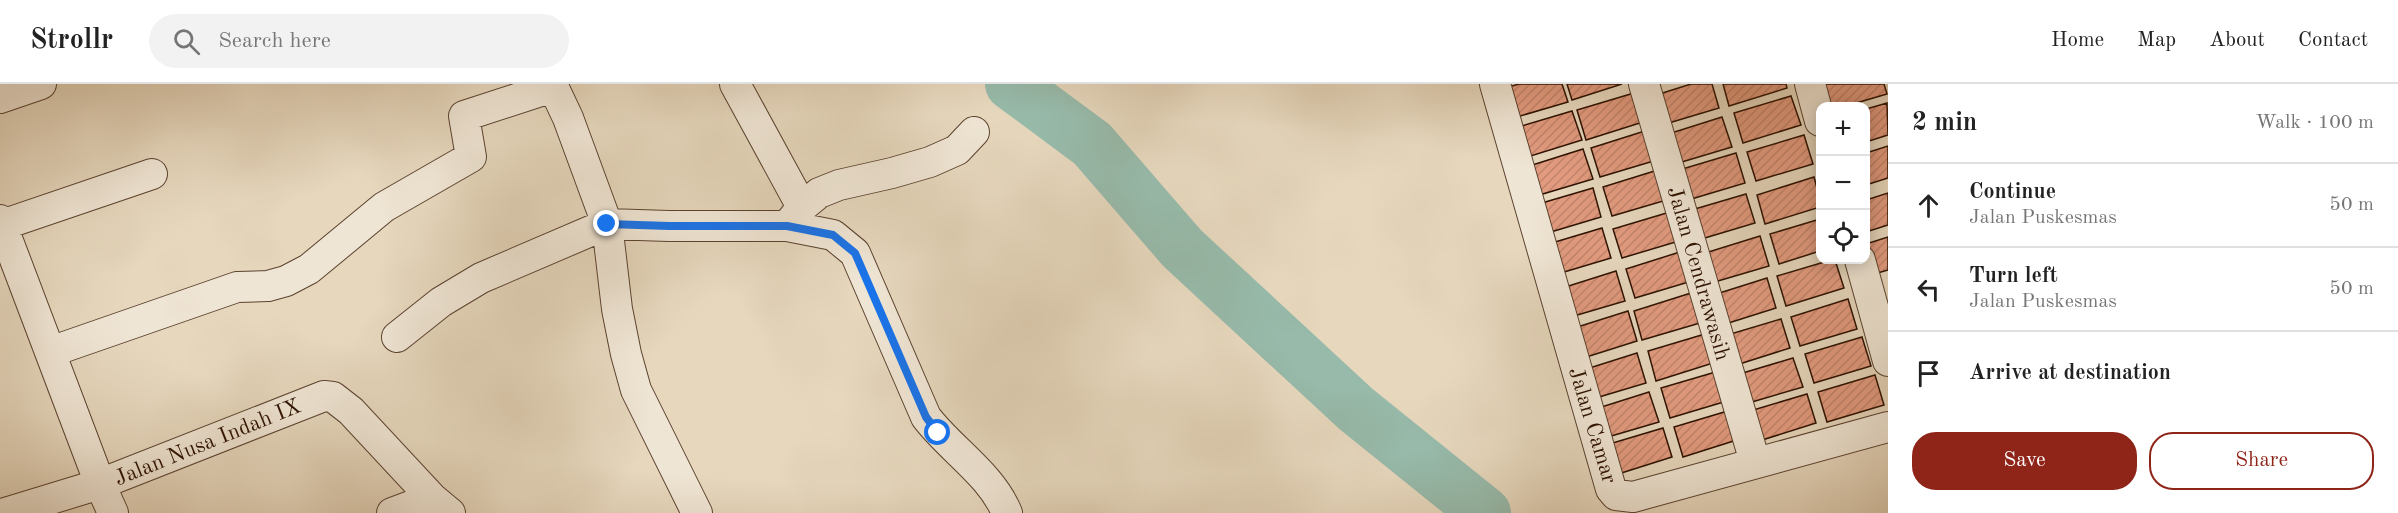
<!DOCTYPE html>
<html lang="en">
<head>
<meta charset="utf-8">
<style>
  :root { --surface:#fff; --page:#f2f2f2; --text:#222; --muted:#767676; --line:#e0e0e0; --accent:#8f2418 }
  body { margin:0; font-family:"Old Standard TT",serif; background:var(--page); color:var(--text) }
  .controls { position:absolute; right:18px; top:18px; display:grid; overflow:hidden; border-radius:12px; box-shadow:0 3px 15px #0003 }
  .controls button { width:54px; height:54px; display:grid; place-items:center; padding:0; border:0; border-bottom:2px solid var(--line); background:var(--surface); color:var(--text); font:30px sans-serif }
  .stop { position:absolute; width:18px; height:18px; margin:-14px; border:4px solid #1a73e8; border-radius:50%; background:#fff }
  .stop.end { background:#1a73e8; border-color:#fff; box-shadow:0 2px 6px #0008 }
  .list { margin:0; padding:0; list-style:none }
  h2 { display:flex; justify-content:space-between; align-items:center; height:78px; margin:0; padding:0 24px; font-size:26px }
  h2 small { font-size:20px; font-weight:400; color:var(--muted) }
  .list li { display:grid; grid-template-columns:39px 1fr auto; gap:18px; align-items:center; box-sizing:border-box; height:84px; padding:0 24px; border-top:2px solid var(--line) }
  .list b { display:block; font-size:22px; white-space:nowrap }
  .list p { margin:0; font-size:20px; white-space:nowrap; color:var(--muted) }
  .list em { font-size:20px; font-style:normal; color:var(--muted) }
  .actions { display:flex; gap:12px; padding:18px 24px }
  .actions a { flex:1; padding:14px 0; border:2px solid var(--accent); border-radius:24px; text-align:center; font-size:21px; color:var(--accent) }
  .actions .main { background:var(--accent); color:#fff }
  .icon { flex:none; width:33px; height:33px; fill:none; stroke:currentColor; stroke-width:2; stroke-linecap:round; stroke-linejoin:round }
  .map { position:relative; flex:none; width:1888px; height:429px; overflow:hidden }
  header { display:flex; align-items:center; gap:36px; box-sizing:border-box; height:84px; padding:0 30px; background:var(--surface); border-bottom:2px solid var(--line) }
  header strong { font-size:28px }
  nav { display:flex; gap:33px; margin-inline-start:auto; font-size:21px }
  .search { width:420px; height:54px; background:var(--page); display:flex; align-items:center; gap:15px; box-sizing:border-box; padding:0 21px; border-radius:33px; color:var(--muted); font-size:22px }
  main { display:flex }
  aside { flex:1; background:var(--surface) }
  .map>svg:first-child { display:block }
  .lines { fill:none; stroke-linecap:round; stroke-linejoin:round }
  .river { stroke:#97baaa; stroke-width:52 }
  .building { fill:url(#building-hatch); stroke:#2d1100; stroke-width:1.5 }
  .minor-casing { stroke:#5b422f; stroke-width:32 }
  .minor { stroke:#efe5d4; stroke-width:30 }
  .route { stroke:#1a73e8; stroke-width:8 }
  .labels { text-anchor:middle; stroke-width:4.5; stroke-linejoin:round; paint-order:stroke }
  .street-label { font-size:22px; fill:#2d1100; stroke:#efe5d4 }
</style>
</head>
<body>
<header>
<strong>Strollr</strong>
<div class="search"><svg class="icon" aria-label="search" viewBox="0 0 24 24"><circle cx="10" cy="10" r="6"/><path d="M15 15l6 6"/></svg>Search here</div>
<nav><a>Home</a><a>Map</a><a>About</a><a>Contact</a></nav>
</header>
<main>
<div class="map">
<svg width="1888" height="429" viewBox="0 0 1888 429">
  <defs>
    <pattern id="building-hatch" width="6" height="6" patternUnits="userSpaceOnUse" patternTransform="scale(1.5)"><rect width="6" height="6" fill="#e29b7f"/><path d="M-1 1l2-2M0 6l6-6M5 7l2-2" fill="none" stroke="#c2846c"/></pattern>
  </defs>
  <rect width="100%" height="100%" fill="#e6d7bd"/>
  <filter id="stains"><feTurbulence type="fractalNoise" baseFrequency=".00333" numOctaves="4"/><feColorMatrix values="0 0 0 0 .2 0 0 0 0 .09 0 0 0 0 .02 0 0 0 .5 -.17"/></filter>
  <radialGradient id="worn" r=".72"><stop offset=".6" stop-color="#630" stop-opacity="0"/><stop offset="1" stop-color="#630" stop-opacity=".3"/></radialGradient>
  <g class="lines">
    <path class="river" d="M1011 0 1092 60 1182 164 1356 325 1485 429"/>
  </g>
  <path class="building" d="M1519 0H1562L1568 18 1510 35 1501 5Z
    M1567 0H1622L1572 16Z
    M1691 0H1712L1719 24 1662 41 1653 12Z
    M1723 0H1786L1787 4 1729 22Z
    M1821 0H1884L1887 10 1846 22H1828Z
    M1634 9 1643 38 1586 56 1577 26Z
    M1791 12 1801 41 1743 59 1734 29Z
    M1887 19 1888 51 1866 58V25Z
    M1572 27 1582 56 1524 74 1515 44Z
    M1722 33 1732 63 1675 80 1665 51Z
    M1648 46 1657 76 1600 93 1591 64Z
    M1804 51 1813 80 1756 97 1747 68Z
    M1888 62V94L1866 101V69Z
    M1583 65 1593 95 1536 112 1526 83Z
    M1736 69 1745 99 1688 116 1679 86Z
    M1661 85 1670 115 1612 132 1603 103Z
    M1814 93 1820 115V123L1765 140 1757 111Z
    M1593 104 1601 133 1544 150 1535 121Z
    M1888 109V141L1866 148V116Z
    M1746 110 1755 139 1698 156 1688 127Z
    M1670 128 1679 157 1622 174 1613 145Z
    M1820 135V167L1779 180 1770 150Z
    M1602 144 1611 174 1554 191 1545 161Z
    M1760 152 1769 182 1711 199 1702 170Z
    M1888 153V186L1874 190 1866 160Z
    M1683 167 1692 197 1635 214 1626 185Z
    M1831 176H1835L1844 204 1786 222 1777 192Z
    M1616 187 1625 217 1567 234 1559 205Z
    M1767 194 1776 224 1719 242 1710 212Z
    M1691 209 1700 239 1642 256 1634 227Z
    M1848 215 1857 245 1800 262 1791 233Z
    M1628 227 1637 257 1580 275 1571 245Z
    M1781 235 1790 264 1733 282 1724 252Z
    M1705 250 1713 279 1656 297 1648 267Z
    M1862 253 1871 282 1814 299 1805 270Z
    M1637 269 1646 299 1589 316 1580 287Z
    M1793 274 1803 303 1745 320 1736 291Z
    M1719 287 1727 317 1670 334 1661 304Z
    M1875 291 1884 321 1827 338 1818 308Z
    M1649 308 1659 338 1601 355 1592 326Z
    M1807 310 1816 339 1759 357 1750 327Z
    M1731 326 1740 355 1683 373 1674 343Z
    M1663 344 1672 373 1615 391 1606 361Z"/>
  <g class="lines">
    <defs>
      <path id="minor" d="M552 0 568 34 607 140 617 225 626 270 636 306 697 429
        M735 0 802 123
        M1495 0 1611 405 1616 411 1633 413 1888 343
        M1644 0 1755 378
        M1810 0 1820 37
        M0 14 41 0
        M0 136 100 400 113 429
        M2 141 152 90
        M787 142 802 123 819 109 839 101 892 89 930 78 957 66 974 48
        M1860 176 1888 277
        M397 253 441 218 481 194 607 140 669 142H787L833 151 855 169 926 333C951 366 991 390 1007 429
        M50 268 237 203 268 202 286 197 309 185 384 123 471 73 464 32 553 3
        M5 429 100 400 324 312 333 313 351 327 432 414 450 429
        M392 429 432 414"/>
    </defs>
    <use href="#minor" class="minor-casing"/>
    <use href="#minor" class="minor"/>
  </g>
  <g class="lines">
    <path class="route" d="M607 140 669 142H787L833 151 855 169 926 333 938 349"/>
  </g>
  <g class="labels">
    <g class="street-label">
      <text transform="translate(1700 189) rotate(74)" y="8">Jalan Cendrawasih</text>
      <text transform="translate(1594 341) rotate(73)" y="8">Jalan Camar</text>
      <text transform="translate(207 357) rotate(-22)" y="8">Jalan Nusa Indah IX</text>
    </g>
  </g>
  <rect width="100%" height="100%" filter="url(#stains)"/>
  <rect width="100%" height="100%" fill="url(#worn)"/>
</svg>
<div class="controls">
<button>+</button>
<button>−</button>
<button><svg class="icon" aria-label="locate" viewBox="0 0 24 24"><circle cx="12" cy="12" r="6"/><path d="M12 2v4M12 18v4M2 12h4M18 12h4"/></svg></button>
</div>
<div class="stop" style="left:938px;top:349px"></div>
<div class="stop end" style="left:607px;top:140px"></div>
</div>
<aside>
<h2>2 min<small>Walk · 100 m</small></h2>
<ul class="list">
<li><svg class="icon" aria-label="ahead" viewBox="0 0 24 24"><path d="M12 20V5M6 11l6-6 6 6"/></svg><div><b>Continue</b><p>Jalan Puskesmas</p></div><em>50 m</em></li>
<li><svg class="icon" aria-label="left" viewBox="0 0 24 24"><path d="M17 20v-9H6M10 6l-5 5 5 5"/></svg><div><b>Turn left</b><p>Jalan Puskesmas</p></div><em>50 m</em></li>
<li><svg class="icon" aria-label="arrive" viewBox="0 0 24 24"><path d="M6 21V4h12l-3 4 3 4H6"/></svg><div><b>Arrive at destination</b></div></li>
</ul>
<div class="actions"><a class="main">Save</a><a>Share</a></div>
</aside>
</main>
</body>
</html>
